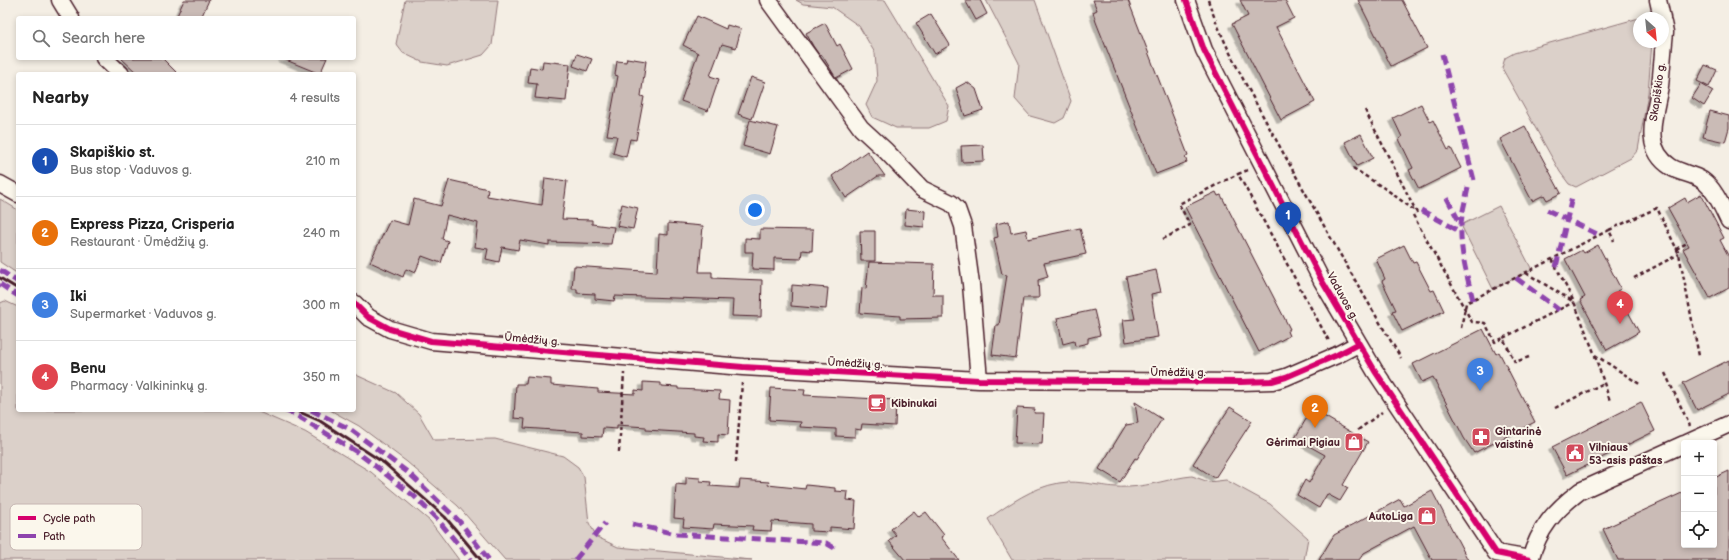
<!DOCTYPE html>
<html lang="en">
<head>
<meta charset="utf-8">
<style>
  :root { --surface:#fff; --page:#f2f2f2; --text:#222; --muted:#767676; --line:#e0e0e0; --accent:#2563eb }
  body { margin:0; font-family:"Balsamiq Sans",sans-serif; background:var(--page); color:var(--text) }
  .controls { position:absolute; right:12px; bottom:12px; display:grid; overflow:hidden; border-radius:4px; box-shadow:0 2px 6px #0003 }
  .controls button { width:36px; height:36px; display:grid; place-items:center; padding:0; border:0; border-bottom:1px solid var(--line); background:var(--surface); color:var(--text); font:20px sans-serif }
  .compass { position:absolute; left:1633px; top:12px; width:36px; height:36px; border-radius:50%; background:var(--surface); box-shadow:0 2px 6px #0003; rotate:153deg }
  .you { position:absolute; left:755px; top:210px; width:14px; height:14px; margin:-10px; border:3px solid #fff; border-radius:50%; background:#1a73e8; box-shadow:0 0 0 6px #1a73e833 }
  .badge { display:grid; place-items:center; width:26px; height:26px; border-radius:50%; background:var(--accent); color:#fff; font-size:13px; font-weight:700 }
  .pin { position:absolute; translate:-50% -33px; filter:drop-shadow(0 1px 2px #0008) }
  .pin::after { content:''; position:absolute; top:21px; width:14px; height:12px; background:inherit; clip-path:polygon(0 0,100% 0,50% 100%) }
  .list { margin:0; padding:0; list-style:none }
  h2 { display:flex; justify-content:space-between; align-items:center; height:52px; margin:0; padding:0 16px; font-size:17px }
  h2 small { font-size:13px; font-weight:400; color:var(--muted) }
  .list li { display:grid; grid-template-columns:26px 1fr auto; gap:12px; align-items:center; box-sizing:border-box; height:72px; padding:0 16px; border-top:1px solid var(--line) }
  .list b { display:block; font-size:15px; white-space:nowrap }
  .list p { margin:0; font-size:13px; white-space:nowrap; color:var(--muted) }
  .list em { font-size:13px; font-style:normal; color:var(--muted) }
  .icon { flex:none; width:22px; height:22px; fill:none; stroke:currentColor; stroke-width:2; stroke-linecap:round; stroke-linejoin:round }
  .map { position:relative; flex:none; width:1729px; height:560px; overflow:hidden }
  .search { position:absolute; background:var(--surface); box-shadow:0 2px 6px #0003; left:16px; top:16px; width:340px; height:44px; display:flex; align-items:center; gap:10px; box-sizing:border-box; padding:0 14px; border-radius:4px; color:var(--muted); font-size:15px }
  .panel { position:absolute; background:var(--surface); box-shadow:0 2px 6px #0003; left:16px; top:72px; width:340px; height:340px; border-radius:4px }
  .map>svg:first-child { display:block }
  .green { fill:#dbd0c9; stroke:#92787a }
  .building { fill:#cabbb6; stroke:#4a1f2b; filter:url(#shadow) }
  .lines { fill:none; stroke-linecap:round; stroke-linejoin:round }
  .minor-casing { stroke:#4a1f2b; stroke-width:19 }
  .path { stroke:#4a1f2b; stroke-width:2.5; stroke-dasharray:4 3; stroke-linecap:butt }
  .minor { stroke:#fbf7ec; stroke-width:16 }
  .rail { stroke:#4a1f2b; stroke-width:3 }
  .quiet { stroke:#8e44ad; stroke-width:5; stroke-dasharray:10 5; stroke-linecap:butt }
  .cycleway-casing { stroke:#fbf7ec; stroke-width:8 }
  .cycleway { stroke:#d6006c; stroke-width:6 }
  .labels { text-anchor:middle; stroke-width:4; stroke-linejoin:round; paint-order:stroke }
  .street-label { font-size:11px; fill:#4a1f2b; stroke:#fbf7ec }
  .poi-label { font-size:11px; font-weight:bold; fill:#4a1f2b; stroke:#fbf7ec; text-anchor:start }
  .key { fill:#fbf7ec; stroke:#c6b6b2; stroke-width:1 }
  .key-label { font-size:11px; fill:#4a1f2b }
</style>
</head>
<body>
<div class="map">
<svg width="1729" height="560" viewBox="0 0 1729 560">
  <defs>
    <filter id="shadow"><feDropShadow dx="-3.5" dy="3.5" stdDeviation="0" flood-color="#0004"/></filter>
  </defs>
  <rect width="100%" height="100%" fill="#f4eee4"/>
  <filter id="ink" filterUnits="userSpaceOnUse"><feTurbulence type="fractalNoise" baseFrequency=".025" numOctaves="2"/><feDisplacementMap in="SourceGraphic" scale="8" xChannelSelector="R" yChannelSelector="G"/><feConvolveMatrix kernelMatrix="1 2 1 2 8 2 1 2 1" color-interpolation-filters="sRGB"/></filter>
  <g filter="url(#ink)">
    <path class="green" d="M405 0H498L492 45 483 55 447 66 422 62 403 53 396 44Z
      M796 0H885L949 106 946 121 929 128H896L872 117 866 105 877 81 875 53 859 26 832 7 803 4Z
      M986 0H1035L1071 101 1064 118 1055 123 1030 116 1015 99 1019 63Z
      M1639 18V42H1652L1648 93 1638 150 1631 158 1576 187 1569 184 1560 172 1502 68 1505 58 1514 53Z
      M0 199 18 210V274L0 262Z
      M1499 206 1532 270 1493 289 1461 225Z
      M5 301 18 307V410H254L305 432 371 472 430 521 459 560H0V303Z
      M354 374 396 393 419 414 434 440 495 439 563 456 578 467 584 477 589 523 597 537 618 547 752 560H505L458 506 407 462 359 426 330 410H354Z
      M1192 476 1209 482 1226 480 1270 504 1308 538 1304 560H1012L988 519C1011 503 1031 488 1059 483 1080 479 1107 489 1129 487 1151 486 1171 478 1192 476Z"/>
    <path class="building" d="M184 0H209L201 18H176Z
      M965 0H980L987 14 976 20Z
      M1093 0H1128L1188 155 1185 157 1187 162 1156 174 1096 22 1093 12 1097 10Z
      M1240 0H1285L1294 18 1276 27 1315 102 1281 120 1232 24 1248 16Z
      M1358 0H1402L1427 48 1391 66Z
      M931 14 950 45 935 54 916 23Z
      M697 16 726 29 727 25 741 29 736 48 722 44 710 76 719 79 708 111 681 101 698 53 683 45Z
      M825 23 837 46 840 44 853 69 836 78 822 55 820 56 813 46 806 33Z
      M577 54 592 59 587 71 573 66Z
      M121 58H162L178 74H138Z
      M281 58H327L320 74Z
      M627 58 646 61 641 96 644 97 636 140 630 139 626 157 613 153 617 136 607 135 618 76 615 75 617 61 626 62Z
      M543 61 570 64 566 101 535 98 537 84 528 83 530 67 542 69Z
      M1705 65 1717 70 1709 87 1697 81Z
      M751 77 765 82 752 119 738 114Z
      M967 82 976 89 983 110 965 116 956 88Z
      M1701 84 1713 91 1704 106 1692 98Z
      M1421 104 1430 122 1433 120 1448 150 1451 148 1461 168 1419 189 1409 170 1413 168 1399 139 1402 137 1393 118Z
      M1710 111 1729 116V128L1725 142 1703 137Z
      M750 120 778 127 770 154 743 146Z
      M1525 126 1561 193 1547 200 1544 195 1532 201 1500 139Z
      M1361 134 1373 158 1357 166 1345 142Z
      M983 145 984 161 962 162 961 146Z
      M867 151 885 176H878L846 198 832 176Z
      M545 178 567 181 562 219 592 220V224L614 227 611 244 549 242V245L520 240 518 250 502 247 499 262 486 259 488 249 475 247 478 223 447 215 442 239 448 241 441 263 422 256 415 273 406 269 403 277 370 262 390 220 408 225 414 199 441 206 449 180 488 189 487 196 542 205Z
      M1216 192 1218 196 1221 195 1290 329 1287 331 1289 336 1259 352 1185 207Z
      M1701 194 1724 238 1720 240 1729 257V288L1710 298 1683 249 1689 246 1668 208 1685 198 1687 202Z
      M622 204 638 208 633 229 617 226Z
      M906 209 925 211 924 227 905 225Z
      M1009 221 1011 233 1026 230 1028 239 1080 228 1086 254 1044 263 1048 277 1038 280 1039 298H1023L1016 358 992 355 996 325H999L1007 275 1002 274 994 238 998 237 996 224Z
      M668 223 703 226 699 272H712V278L762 280 761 317 732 316 733 300 615 296 614 301 595 299V294L577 293V289H572L574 266 657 272 659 234 668 235Z
      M760 229 813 230 812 251 802 250 801 259 774 258V270L752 269 753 252H745V238L760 239Z
      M860 231H875V261H861Z
      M1404 245 1413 263 1416 262 1431 291 1434 290 1444 311 1402 331 1392 311 1396 310 1382 281 1385 279 1376 259Z
      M1598 245 1621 289 1617 291 1639 332 1607 350 1580 300 1585 297 1565 259 1582 250 1584 253Z
      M869 262 934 264 933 295H943V318L900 319V316L860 313 862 288 866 289Z
      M1156 270 1161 292 1151 294 1158 337 1126 342 1123 320 1135 319 1126 277Z
      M792 285 828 288 826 309 791 306Z
      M1094 310 1100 335 1088 338V343L1075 346 1074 341 1063 344 1057 318Z
      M1483 329 1496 354 1499 352 1535 422 1474 453 1464 438 1433 377 1422 382 1413 364Z
      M1729 360V394L1697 410 1683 383Z
      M527 377 551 379V385L598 389V392L635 394V390L643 391V382L661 383V386L678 387V389L720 391 719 399 730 400 728 435 718 434V442L703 441 704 437 694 436V433L646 430V427L617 425V429L603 428 602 437 583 436V432L524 428 525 419 514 418 516 384H526Z
      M771 388 805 390 804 395 896 400 895 426 862 424 861 430 855 429V437L836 436V429L800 427 801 422 769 420Z
      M1135 402 1162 419 1137 459 1135 458 1120 482 1099 469 1126 425 1138 423Z
      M1641 402 1655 431 1567 475 1552 447Z
      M1230 407 1252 421 1215 478 1193 464Z
      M1017 408 1035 409 1034 413H1044L1042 444 1015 443Z
      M1312 409 1368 442 1343 485 1348 488 1340 501 1327 494 1319 508 1297 495 1305 480 1309 483 1325 455 1295 438Z
      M1729 471V560H1618L1603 529 1684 492V545H1714V478Z
      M686 477 700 478V481L711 482 710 486 739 488 740 480 769 482 768 485 805 489 806 485 835 488V491L848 492 847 500 856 501 854 529 830 527V532L811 531V524L772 521 771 531 752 530 753 526 714 524 713 529 683 527 684 519 674 518 676 484 686 485Z
      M1432 491 1468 560H1432L1414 526 1364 553 1359 560H1319L1334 535 1400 499 1404 506Z
      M914 511 919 517 926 512 944 535 941 537 959 560H905L889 541 896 535 891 529Z"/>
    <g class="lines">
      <defs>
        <path id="minor" d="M60 0 71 18
          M768 0 861 128 886 151 922 189 951 203 957 209 963 226 971 284 979 380
          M1186 0 1204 50 1322 281 1375 371 1496 553 1530 559
          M1658 0 1662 18
          M1663 23 1665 32C1663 50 1662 68 1660 86 1655 115 1641 148 1671 167 1680 173 1693 174 1702 180 1715 189 1722 207 1729 221
          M104 58 121 74
          M0 184 18 194
          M354 303 368 317 390 329 431 341 743 367 979 380 1241 382 1272 381 1286 377 1337 355 1358 344
          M1687 443 1729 424
          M1530 560C1539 528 1554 511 1580 491L1684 444"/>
      </defs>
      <use href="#minor" class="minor-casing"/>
      <path class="path" d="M1208 0C1226 52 1254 99 1280 147 1319 218 1359 288 1401 358
        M1365 110 1417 213
        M1353 168 1390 192 1415 211
        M1248 170 1238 174 1329 341
        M1413 215 1472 322 1485 323 1495 342 1503 338
        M1609 230 1657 208 1679 254 1699 356
        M1163 239 1190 225 1179 204 1238 174
        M1676 249 1687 243
        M1552 259 1574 302 1595 355 1641 385
        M1526 273 1574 302
        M1634 278 1679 254
        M1461 328 1466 303 1609 230 1614 241
        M1595 356 1610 401
        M1529 357 1515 362 1503 338 1574 302
        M1665 373 1690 426
        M1555 408 1604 383
        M1358 430 1382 412
        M619 452 624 373
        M736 462 742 383"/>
      <use href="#minor" class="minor"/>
      <path class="rail" d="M0 278 18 289
        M295 410 320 421 384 463 445 517 481 560"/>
      <path class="quiet" d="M1442 54 1475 184
        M1468 187C1466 200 1461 214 1461 227 1460 251 1467 276 1473 300
        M1447 198 1461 225
        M1421 210 1461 232
        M1547 210 1599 235
        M1556 267 1572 197
        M0 270 18 282
        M1516 278 1559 310
        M0 284 18 296
        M284 410 296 415 357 452 414 496 438 520 471 560
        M311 410 350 429 410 474 460 522 489 560
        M632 524 676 534 826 543 838 550
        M575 560 605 523"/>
      <defs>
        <path id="cycleway" d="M1186 0 1204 50 1322 281 1375 371 1496 553 1530 560
          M354 303 368 317 390 329 431 341 743 367 979 380 1241 382 1272 381 1286 377 1337 355 1358 344"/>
      </defs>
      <use href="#cycleway" class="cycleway-casing"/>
      <use href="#cycleway" class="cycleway"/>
    </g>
  </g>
  <defs>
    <symbol id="cafe-square" viewBox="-11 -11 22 22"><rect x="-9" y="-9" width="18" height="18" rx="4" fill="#d1495b" stroke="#fbf7ec"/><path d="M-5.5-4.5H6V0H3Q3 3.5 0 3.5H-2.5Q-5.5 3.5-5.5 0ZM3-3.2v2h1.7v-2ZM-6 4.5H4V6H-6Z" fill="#fff"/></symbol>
    <symbol id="pharmacy-square" viewBox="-11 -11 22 22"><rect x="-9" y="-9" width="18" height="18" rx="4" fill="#d1495b" stroke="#fbf7ec"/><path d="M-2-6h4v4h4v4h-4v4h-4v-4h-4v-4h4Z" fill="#fff"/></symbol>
    <symbol id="shop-square" viewBox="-11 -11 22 22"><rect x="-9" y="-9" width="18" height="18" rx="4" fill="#d1495b" stroke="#fbf7ec"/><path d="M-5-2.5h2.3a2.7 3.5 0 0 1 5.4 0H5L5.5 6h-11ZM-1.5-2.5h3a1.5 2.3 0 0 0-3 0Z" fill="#fff"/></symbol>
    <symbol id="civic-square" viewBox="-11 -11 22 22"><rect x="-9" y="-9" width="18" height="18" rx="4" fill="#d1495b" stroke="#fbf7ec"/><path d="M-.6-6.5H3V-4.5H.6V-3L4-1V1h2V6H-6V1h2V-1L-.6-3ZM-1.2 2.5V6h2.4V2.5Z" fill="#fff"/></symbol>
  </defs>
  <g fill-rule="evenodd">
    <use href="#cafe-square" x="866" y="392" width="22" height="22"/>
    <use href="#pharmacy-square" x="1470" y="426" width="22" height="22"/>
    <use href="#shop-square" x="1343" y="431" width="22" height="22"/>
    <use href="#civic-square" x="1564" y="442" width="22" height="22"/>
    <use href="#shop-square" x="1416" y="505" width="22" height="22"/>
  </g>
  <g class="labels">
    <g class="street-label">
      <text transform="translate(1657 92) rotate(-82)" y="4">Skapiškio g.</text>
      <text transform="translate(1343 296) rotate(61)" y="4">Vaduvos g.</text>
      <text transform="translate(532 339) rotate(5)" y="4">Ūmėdžių g.</text>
      <text transform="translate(855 363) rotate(3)" y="4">Ūmėdžių g.</text>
      <text x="1178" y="376">Ūmėdžių g.</text>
    </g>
    <g class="poi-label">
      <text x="891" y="407">Kibinukai</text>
      <text x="1495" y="435">Gintarinė<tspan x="1495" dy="13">vaistinė</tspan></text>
      <text x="1340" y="446" text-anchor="end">Gėrimai Pigiau</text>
      <text x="1589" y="451">Vilniaus<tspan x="1589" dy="13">53-asis paštas</tspan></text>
      <text x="1413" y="520" text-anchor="end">AutoLiga</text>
    </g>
  </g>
  <rect x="10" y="504" width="132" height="46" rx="6" class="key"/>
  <rect x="18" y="516" width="18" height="4" fill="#d6006c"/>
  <rect x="18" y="534" width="18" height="4" fill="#8e44ad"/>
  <g class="key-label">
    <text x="43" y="522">Cycle path</text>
    <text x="43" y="540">Path</text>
  </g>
</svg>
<div class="controls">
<button>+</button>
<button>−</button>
<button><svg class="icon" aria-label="locate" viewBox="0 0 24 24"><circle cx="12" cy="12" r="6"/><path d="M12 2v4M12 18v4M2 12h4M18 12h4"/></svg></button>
</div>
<svg class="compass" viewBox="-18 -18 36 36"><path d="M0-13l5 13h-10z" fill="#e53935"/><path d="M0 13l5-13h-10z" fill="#767676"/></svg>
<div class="you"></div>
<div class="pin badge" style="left:1288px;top:235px;background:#1a4fb4">1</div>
<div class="pin badge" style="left:1315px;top:428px;background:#e8710a">2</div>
<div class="pin badge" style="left:1480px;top:391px;background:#3f7fe0">3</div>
<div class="pin badge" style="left:1620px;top:324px;background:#e0444e">4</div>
<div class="search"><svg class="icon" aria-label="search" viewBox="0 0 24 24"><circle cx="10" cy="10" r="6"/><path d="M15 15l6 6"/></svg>Search here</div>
<section class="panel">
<h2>Nearby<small>4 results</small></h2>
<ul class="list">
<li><span class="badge" style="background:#1a4fb4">1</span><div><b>Skapiškio st.</b><p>Bus stop · Vaduvos g.</p></div><em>210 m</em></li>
<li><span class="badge" style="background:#e8710a">2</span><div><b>Express Pizza, Crisperia</b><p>Restaurant · Ūmėdžių g.</p></div><em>240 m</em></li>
<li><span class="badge" style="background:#3f7fe0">3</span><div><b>Iki</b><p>Supermarket · Vaduvos g.</p></div><em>300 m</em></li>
<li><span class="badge" style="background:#e0444e">4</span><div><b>Benu</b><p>Pharmacy · Valkininkų g.</p></div><em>350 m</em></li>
</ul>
</section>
</div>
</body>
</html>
